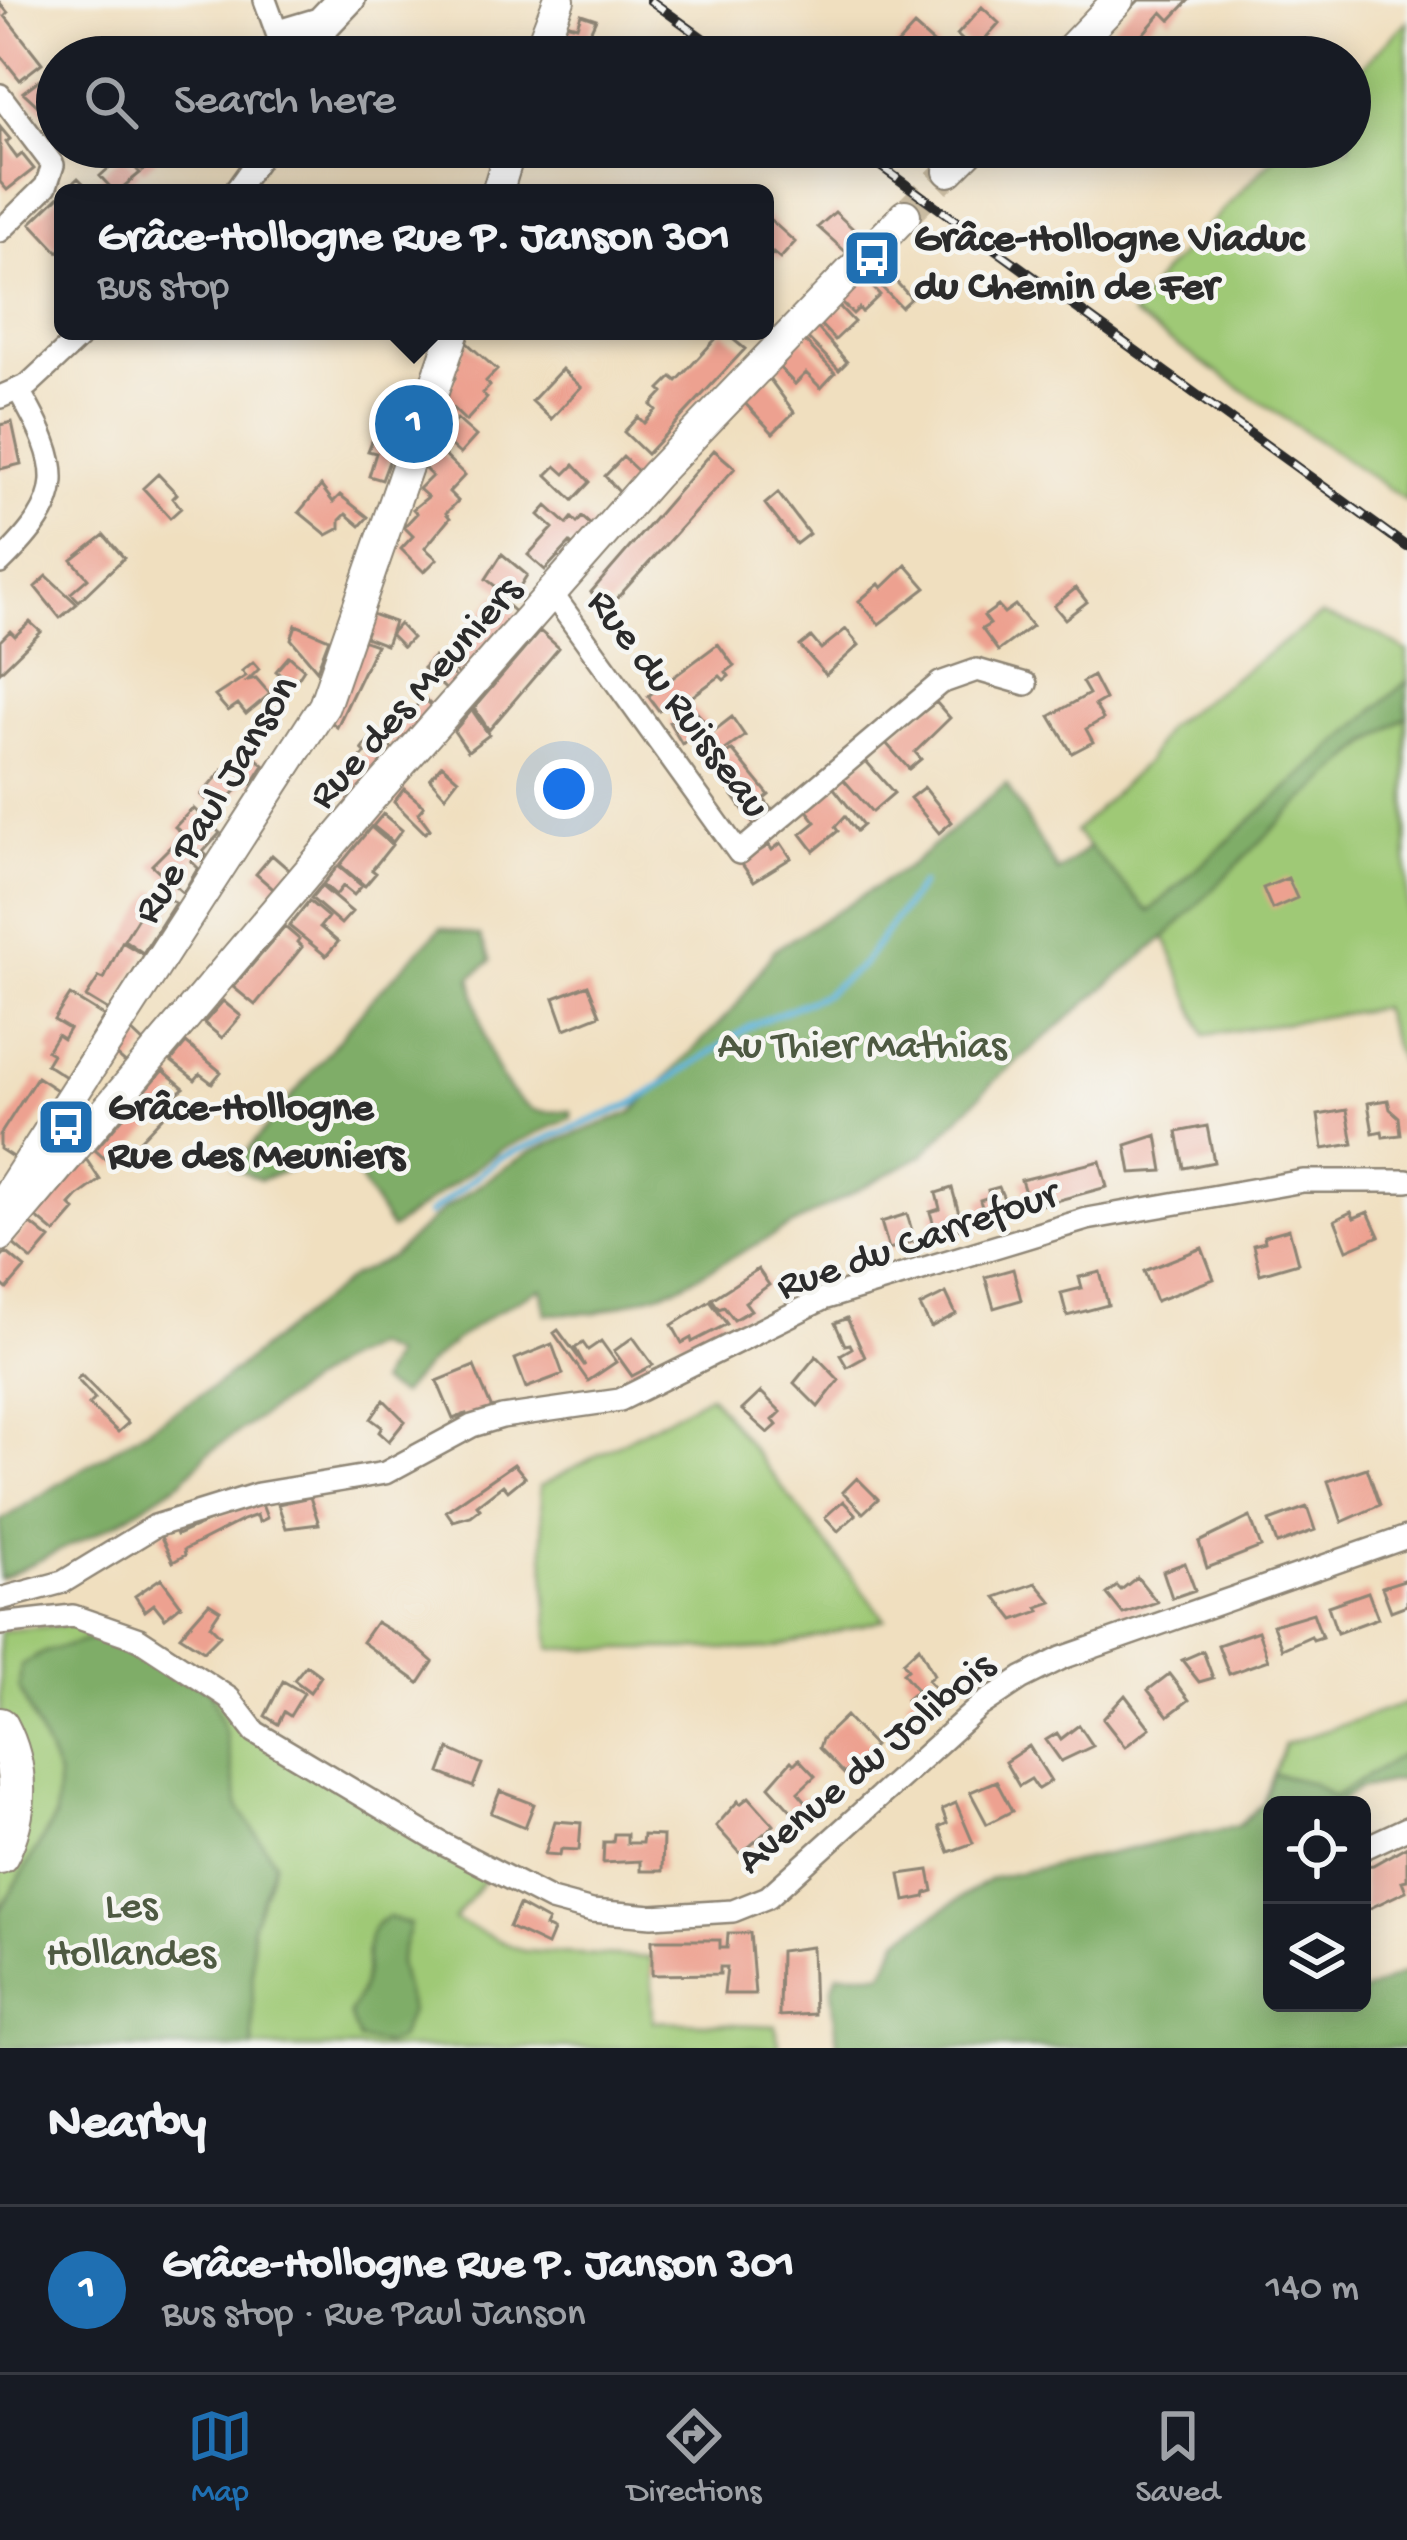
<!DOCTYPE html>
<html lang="en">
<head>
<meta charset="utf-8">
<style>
  :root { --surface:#171b24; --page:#242831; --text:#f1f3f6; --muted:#9ea1a6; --line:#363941; --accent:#1f6fb2 }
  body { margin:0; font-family:"Gochi Hand",sans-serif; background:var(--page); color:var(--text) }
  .controls { position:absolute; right:36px; bottom:36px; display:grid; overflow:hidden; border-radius:18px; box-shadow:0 6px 30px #0003 }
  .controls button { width:108px; height:108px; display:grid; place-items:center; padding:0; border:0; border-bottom:3px solid var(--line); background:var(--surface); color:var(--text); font:60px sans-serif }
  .you { position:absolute; left:564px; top:789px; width:42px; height:42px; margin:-30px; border:9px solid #fff; border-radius:50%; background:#1a73e8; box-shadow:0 0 0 18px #1a73e833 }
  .badge { display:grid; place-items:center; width:78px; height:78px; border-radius:50%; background:var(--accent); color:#fff; font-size:39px; font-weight:700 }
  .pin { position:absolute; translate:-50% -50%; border:6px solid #fff; box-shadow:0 3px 12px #0006 }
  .popup { position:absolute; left:54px; top:184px; width:720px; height:156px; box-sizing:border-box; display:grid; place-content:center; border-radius:18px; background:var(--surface); filter:drop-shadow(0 3px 9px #0005); font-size:39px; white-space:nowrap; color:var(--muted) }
  .popup b { font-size:45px; color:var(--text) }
  .popup::after { content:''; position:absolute; left:50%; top:100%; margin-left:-24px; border:24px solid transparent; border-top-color:var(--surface) }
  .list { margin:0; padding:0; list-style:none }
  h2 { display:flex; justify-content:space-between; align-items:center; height:156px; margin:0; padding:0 48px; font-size:51px }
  h2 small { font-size:39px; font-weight:400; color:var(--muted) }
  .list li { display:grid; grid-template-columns:78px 1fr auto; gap:36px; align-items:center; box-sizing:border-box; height:168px; padding:0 48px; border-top:3px solid var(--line) }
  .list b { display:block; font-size:45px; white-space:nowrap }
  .list p { margin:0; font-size:39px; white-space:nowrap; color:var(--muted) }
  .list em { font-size:39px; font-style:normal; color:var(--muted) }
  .icon { flex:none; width:66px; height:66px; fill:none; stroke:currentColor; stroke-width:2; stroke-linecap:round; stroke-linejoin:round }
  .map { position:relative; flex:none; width:1407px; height:2048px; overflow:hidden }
  .search { position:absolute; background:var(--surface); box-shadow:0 6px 30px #0003; left:36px; right:36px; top:36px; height:132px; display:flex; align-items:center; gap:30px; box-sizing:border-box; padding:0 42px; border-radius:66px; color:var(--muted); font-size:45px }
  .sheet { height:324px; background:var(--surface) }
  nav { display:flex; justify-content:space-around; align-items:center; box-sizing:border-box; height:168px; border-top:3px solid var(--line); background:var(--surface); font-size:33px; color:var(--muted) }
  nav a { display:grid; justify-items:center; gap:6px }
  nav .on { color:var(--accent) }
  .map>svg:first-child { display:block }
  .green { fill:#9fc976; stroke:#657a50; stroke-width:3 }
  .forest { fill:#7fad67; stroke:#556c49; stroke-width:3 }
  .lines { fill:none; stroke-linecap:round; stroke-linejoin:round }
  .stream { stroke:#5db2d9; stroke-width:6 }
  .building { fill:#eda190 }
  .secondary-tunnel { stroke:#c9bba1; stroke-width:30; stroke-dasharray:30 15; stroke-linecap:butt }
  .street-casing { stroke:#8e8575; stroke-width:26 }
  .secondary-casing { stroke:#8e8575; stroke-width:34 }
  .highway-casing { stroke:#8e8575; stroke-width:40 }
  .street { stroke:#fff; stroke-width:21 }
  .secondary { stroke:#fff; stroke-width:30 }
  .highway { stroke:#fff; stroke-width:36 }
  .rail-casing { stroke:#2b2b2b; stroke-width:10 }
  .rail { stroke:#f6f6f2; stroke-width:6; stroke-dasharray:18; stroke-linecap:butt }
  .labels { text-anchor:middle; stroke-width:9; stroke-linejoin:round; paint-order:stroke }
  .poi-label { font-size:42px; font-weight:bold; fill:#2b2b2b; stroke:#f6f6f2; text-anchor:start }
  .street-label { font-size:42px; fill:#2b2b2b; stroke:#f6f6f2 }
  .park-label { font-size:42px; fill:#4e5a42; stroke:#f6f6f2 }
</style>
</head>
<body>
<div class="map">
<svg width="1407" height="2048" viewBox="0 0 1407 2048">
  <rect width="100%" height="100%" fill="#f6f6f2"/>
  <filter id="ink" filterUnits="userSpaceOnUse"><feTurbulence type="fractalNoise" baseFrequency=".00833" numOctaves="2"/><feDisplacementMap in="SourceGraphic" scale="24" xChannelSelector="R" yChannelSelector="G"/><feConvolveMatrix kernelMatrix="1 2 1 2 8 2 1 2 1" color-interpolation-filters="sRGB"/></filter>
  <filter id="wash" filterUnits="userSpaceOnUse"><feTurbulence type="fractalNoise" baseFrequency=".004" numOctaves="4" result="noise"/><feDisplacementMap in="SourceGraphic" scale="48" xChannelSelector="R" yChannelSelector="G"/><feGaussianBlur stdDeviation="2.7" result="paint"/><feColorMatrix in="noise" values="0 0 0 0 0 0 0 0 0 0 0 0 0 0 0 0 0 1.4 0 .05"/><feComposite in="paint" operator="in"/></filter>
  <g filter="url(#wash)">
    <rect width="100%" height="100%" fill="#f0dfbf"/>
    <path class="green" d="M1407 21V501L1132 315 1162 273 1284 147H1350V79Z
      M1321 615 1377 633 1407 652V681L1148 912 1075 832 1147 761 1166 727Z
      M1407 717V1062L1401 1064 1381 1008 1205 1035 1165 937C1242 860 1316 776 1407 717Z
      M710 1395 885 1619 770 1649H550L540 1486Z
      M83 1623 113 1633 19 1688 58 1775 55 1818 0 1911V1631Z
      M210 1691 488 1875 454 1920 523 1951 651 1958 653 2021 776 2026 779 2048H253L252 1925 275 1862 239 1808 225 1732Z
      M1407 1703V1752L1333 1797 1312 1783 1274 1774 1285 1744Z"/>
    <path class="forest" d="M1407 681V717L1370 741 1288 814 1165 937 997 1078 923 1155 677 1287 596 1313 546 1314 541 1288C486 1315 439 1347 400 1395L379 1383 392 1355 372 1346 334 1365 207 1454 182 1481 117 1523 0 1579V1521L215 1386 351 1277 391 1257 444 1209 509 1165 534 1150 633 1112 736 1006 774 950 911 865 1006 784 1058 872 1089 847 1149 912Z
      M441 928 480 936 491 961 471 977C481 1020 489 1086 532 1109 542 1114 558 1111 571 1111V1118L500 1150 391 1229 342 1151 260 1180 233 1168 371 1000Z
      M113 1633 210 1691 225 1732 239 1808 275 1862 252 1925 253 2048H0V1911L55 1818 58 1775 19 1688 21 1665 45 1652Z
      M1407 1752V1779L1358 1789 1336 1805H1272V2003H1362V1993L1407 1972V2048H845L837 2044 832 1988 838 1973H883L900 1938 990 1879 1238 1826 1263 1804 1274 1774 1312 1783 1333 1797Z
      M388 1917 410 1924 399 1963 410 2011 399 2039 387 2044 359 2040 349 2014C354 2005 359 1996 362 1987 372 1959 357 1930 388 1917Z"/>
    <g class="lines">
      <path class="stream" d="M429 1214 501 1157 633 1104 752 1025 825 994 862 965 921 884"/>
    </g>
    <g id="blocks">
      <path class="building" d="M1139 0H1189L1170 20 1162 12 1130 49 1139 57H1084Z
        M0 3 8 13 5 16 42 63 20 80 0 55Z
        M982 7 999 23 974 51 957 35Z
        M581 14 596 19 583 47 575 45 572 57H553L565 23 577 26Z
        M914 26 939 48 932 57H907L895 47Z
        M43 77 57 90V137L46 123 52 119 23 92Z
        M0 127 10 139 6 142 11 150 17 158 22 154 34 169 7 190 0 182Z
        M132 147H163L166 150 143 171 126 153Z
        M568 147H601L605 152 595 165Z
        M123 155 140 173 116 193 100 176Z
        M78 178 93 193H63V247L58 252 31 223Z
        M835 212 862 237 847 253 818 227Z
        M765 215 795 242 780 259 773 253 765 262Z
        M885 254 898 267 890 275 911 298 901 307 867 272Z
        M863 277 880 295 862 312 859 308 853 314 840 301Z
        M836 303 854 322 835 340 817 321Z
        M815 325 847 362 839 370 805 335Z
        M723 331 745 349 647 454 624 432 638 417 644 423 656 410 651 405 663 392 660 389 672 377 677 381Z
        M802 338 835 373 821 388 806 373 795 384 776 364Z
        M466 342 497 370 486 381 490 386 483 393 487 398 466 421 442 398 455 378 452 375 458 369 453 364 463 353 459 349Z
        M562 369 581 387 551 419 532 401Z
        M766 374 794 412 773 433 741 399Z
        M457 419 476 436 460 454 441 437Z
        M12 422 21 464 0 469V425Z
        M372 441 394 448 382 480 369 476 376 453 368 451Z
        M714 450 735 468 609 607 591 592Z
        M440 451 465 475 449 492 458 501 446 513 450 518 425 548 437 559 424 572 401 549 413 536 404 527 417 513 413 509 428 497 419 489 432 476 424 468Z
        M623 457 640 473 621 494 605 476Z
        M574 465 590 482 573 500 547 475 556 466 565 474Z
        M158 474 177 494 173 498 181 508 170 518 143 488Z
        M321 486 333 502 340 495 368 517 360 526 346 514 340 520V528L327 535 299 512Z
        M778 493 809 534 796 544 765 504Z
        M547 506 567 524 572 518 577 523 582 517 593 527 577 549 570 543 545 570 528 555 553 528 539 515Z
        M104 535 124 558 79 601 71 593 88 578 72 560Z
        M502 554 527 575 512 599 486 579Z
        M906 565 926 588 879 624 859 601 879 584 882 588Z
        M47 576 77 604 60 618 35 587Z
        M1076 588 1087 602 1065 619 1054 606Z
        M496 595 519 616 462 678 442 659Z
        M1015 605 1032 626 998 651 982 629 990 624 984 616 998 606 1004 613Z
        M369 613 394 622 390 634 399 624 412 638 403 647 390 634 386 645 360 635Z
        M30 622 41 632 0 672V641L10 631 15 636Z
        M296 625 329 639 317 670 291 639Z
        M846 629 859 645 826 675 800 646 811 637 821 649Z
        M540 631 559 648 489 730 474 708Z
        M359 639 376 645 337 727 325 717Z
        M718 644 734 666 726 672 729 676 724 680 720 676 671 712 666 706 659 711 648 696Z
        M289 656 304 669 293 686 276 671Z
        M434 657 461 683 451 694 423 668Z
        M253 662 259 669 248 680 256 678 270 694 246 714 238 704 228 711 215 696 246 676 242 671Z
        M1093 676 1105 699 1095 705 1103 719 1086 729 1093 742 1072 753 1050 716 1089 694 1082 682Z
        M424 698 436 710 399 755 388 745 403 727 399 724Z
        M936 702 950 718 915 752 921 759 909 769 885 742Z
        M691 706 708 725 682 744 669 722Z
        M472 710 489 735 468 751 454 731Z
        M732 717 745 736 707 763 694 746Z
        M372 736 395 759 356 804 345 794 364 771 355 763 366 753 362 749Z
        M246 750 264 765 252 784 231 766Z
        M732 750 769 795 764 799 775 815 757 829 711 765Z
        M865 760 894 793 872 812 843 779Z
        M442 765 458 779 445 796 430 779Z
        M223 770 242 785 218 809 201 795Z
        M833 787 863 825 856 831 845 816 835 827 838 831 814 851 801 834 816 822 805 808Z
        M924 787 952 822 939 833 910 798Z
        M404 789 424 806 418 813 430 829 425 833 394 802Z
        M193 808 220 833 203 852 206 855 202 861 196 856 191 861 198 868 183 893 152 865 183 834 175 827Z
        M383 814 402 830 393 842 373 826Z
        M371 827 392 845 372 870 376 873 365 886 340 865Z
        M781 843 791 858 754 881 741 863 769 845 772 850Z
        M272 855 295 875 279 894 256 874Z
        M338 866 362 886 354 895 343 886 336 895 323 884Z
        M1288 878 1297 898 1272 909 1263 888Z
        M321 886 352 912 341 924 311 898Z
        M155 890 175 903 143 953 124 940Z
        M309 901 328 917 320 927 338 942 326 956 289 926Z
        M285 927 299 939 297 942 302 947 255 1005 233 987Z
        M122 942 144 955 109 1011 86 997 99 977 104 979Z
        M588 985 600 1015 565 1029 554 998Z
        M70 995 104 1016 66 1077 46 1064 52 1054 47 1051 57 1035 63 1039 69 1029 54 1020Z
        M223 1001 241 1016 222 1038 204 1023Z
        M129 1029 147 1046 130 1067 115 1054Z
        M186 1043 221 1072 212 1083 200 1074 195 1080 171 1061Z
        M163 1070 184 1088 172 1097 165 1114 114 1167 95 1150Z
        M37 1077 57 1090 14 1158 0 1149V1135Z
        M1388 1100 1390 1109 1399 1117 1401 1135 1383 1137 1382 1131 1373 1133 1368 1103Z
        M1347 1110 1353 1144 1323 1149 1318 1115Z
        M1207 1126 1214 1162 1184 1168 1177 1132Z
        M1157 1135 1163 1171 1131 1173 1126 1145Z
        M86 1159 100 1180 78 1196 70 1205 75 1210 55 1233 36 1217Z
        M1100 1161 1107 1187 1030 1208 1021 1180Z
        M999 1187 1011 1215 986 1222 980 1200 989 1197 988 1190Z
        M952 1188 963 1228 937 1235 930 1212 940 1209 936 1193Z
        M1351 1212 1354 1218 1368 1212 1379 1236 1347 1250 1335 1220Z
        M907 1214 915 1241 889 1249 881 1222Z
        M30 1223 50 1239 32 1260 13 1244Z
        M1289 1229 1298 1263 1260 1274 1253 1245 1265 1242 1264 1236Z
        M1202 1248 1214 1279 1156 1301 1144 1271Z
        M6 1252 25 1268 7 1289 0 1283V1258Z
        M758 1269 769 1285 745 1302 751 1310 734 1320 724 1307 719 1309 712 1299Z
        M1013 1269 1021 1300 994 1308 985 1277Z
        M1100 1272 1108 1305 1067 1316 1061 1293 1082 1288 1079 1277Z
        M946 1293 956 1314 931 1327 920 1306Z
        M710 1301 727 1324 692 1342 691 1338 682 1343 672 1325Z
        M847 1318 865 1357 847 1367 840 1355 852 1348 850 1344 845 1345 835 1323Z
        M558 1330 585 1366 575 1348 583 1343 588 1350 601 1341 616 1362 588 1381 554 1333Z
        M633 1337 653 1365 632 1376 614 1351Z
        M552 1344 563 1374 526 1388 515 1359Z
        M816 1356 839 1380 818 1407 794 1383Z
        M474 1366 492 1409 468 1419 466 1414 453 1419 437 1381Z
        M81 1375 128 1423 118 1432 89 1405 95 1399 77 1379Z
        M761 1392 781 1412 773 1420 777 1425 768 1433 742 1410Z
        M384 1400 405 1421 389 1441 379 1432 382 1427 371 1419Z
        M514 1464 525 1477 508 1491 503 1485 477 1505 480 1509 471 1516 453 1521 446 1511Z
        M1367 1468 1380 1505 1342 1522 1328 1481Z
        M857 1478 878 1499 863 1513 843 1492Z
        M310 1497 319 1524 286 1528 278 1504Z
        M260 1499 267 1518 259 1522 257 1515 243 1520 184 1550 185 1555 173 1562 159 1533 174 1527 177 1535Z
        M843 1501 856 1515 838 1531 825 1517Z
        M1307 1507 1315 1530 1277 1544 1269 1521Z
        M1250 1517 1261 1547 1207 1568 1199 1542Z
        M1185 1563 1195 1590 1172 1598 1163 1571Z
        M1137 1577 1157 1602 1123 1614 1107 1594 1117 1586 1121 1590Z
        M161 1578 181 1605 165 1618 154 1604 145 1611 135 1596Z
        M1407 1579V1605L1391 1611 1382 1587Z
        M1036 1583 1052 1602 1038 1607 1040 1611 1014 1620 996 1597Z
        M1368 1592 1378 1618 1337 1633 1328 1606Z
        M209 1603 220 1610 210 1625 220 1635 204 1651 180 1636Z
        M1313 1613 1322 1637 1313 1640 1311 1636 1282 1649 1273 1625Z
        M376 1622 414 1645 433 1662 419 1683 362 1642Z
        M1258 1631 1268 1660 1229 1674 1218 1645Z
        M919 1647 934 1675 928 1680 937 1691 914 1710 906 1700 917 1690 903 1673 908 1669 903 1662Z
        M1203 1651 1213 1678 1199 1682 1182 1660Z
        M306 1665 321 1676 310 1692 294 1680Z
        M1169 1674 1189 1700 1168 1716 1148 1690Z
        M283 1681 304 1693 290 1716 284 1712 278 1724 265 1716Z
        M1125 1695 1150 1728 1125 1747 1103 1719Z
        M846 1716 874 1746 844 1774 819 1748 822 1739Z
        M1079 1725 1093 1746 1061 1761 1046 1740 1057 1733 1061 1739Z
        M1029 1746 1051 1781 1038 1789 1031 1779 1019 1786 1005 1762Z
        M449 1749 482 1764 473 1787 440 1773Z
        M799 1759 815 1776 798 1792 809 1805 796 1816 769 1786 791 1761 794 1764Z
        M996 1781 1012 1811 987 1824 970 1792Z
        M500 1791 534 1804 525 1827 491 1813Z
        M749 1797 774 1825 741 1854 716 1826 738 1801 740 1804Z
        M956 1803 973 1843 949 1852 939 1827 947 1823 942 1809Z
        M555 1821 581 1823 579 1850 561 1849 560 1855 545 1854Z
        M614 1834H627V1843H642L643 1835 663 1836 662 1871H640V1861L603 1863 604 1842H613Z
        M1407 1846V1880L1402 1881 1406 1891 1364 1911 1362 1866 1373 1865Z
        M929 1870 933 1891 926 1893 925 1897 905 1901 900 1874Z
        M519 1905 548 1921 545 1927 553 1931 547 1945 509 1927Z
        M728 1933H750L755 1994H724L727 1967H720V1974L652 1975V1940H720V1948H727Z
        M812 1947 814 2014 779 2016 780 1951Z"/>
    </g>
  </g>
  <g filter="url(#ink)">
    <use href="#blocks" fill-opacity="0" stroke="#8e8575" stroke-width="3"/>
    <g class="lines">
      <path class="secondary-tunnel" d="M905 215 949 171"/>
      <defs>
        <path id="street" d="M265 0 281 44
          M278 31 318 19 336 0
          M282 51 314 42 354 0
          M0 95 53 165 46 186 0 231
          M234 193 267 147
          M0 397 28 385 86 331
          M0 563C68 497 64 470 19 391
          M553 595 739 853 940 683 977 670 1026 684
          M0 1599 63 1582 155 1526 258 1494 385 1473 472 1426 502 1417 620 1400 823 1299 1087 1219 1303 1181H1407
          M0 1624 73 1616 139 1639 229 1698 255 1732 441 1843 551 1900 592 1911 652 1916 733 1911 768 1897 980 1706 1022 1678 1062 1658 1407 1537
          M1362 1849 1407 1828"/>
        <path id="secondary" d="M537 57 559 0
          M1063 57 1118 0
          M949 171 973 147
          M497 193 511 147
          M0 1207 324 706 454 331
          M0 1236 370 799 655 475 905 215"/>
        <path id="highway" d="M0 1726C22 1767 21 1815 0 1855"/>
      </defs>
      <use href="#street" class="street-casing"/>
      <use href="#secondary" class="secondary-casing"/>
      <use href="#highway" class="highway-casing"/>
      <use href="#street" class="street"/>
      <use href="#secondary" class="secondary"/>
      <use href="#highway" class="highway"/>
      <defs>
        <path id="rail" d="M650 0 729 57
          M854 147 1407 547"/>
      </defs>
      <use href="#rail" class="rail-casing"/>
      <use href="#rail" class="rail"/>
    </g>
  </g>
  <defs>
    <symbol id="bus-square" viewBox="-11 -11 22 22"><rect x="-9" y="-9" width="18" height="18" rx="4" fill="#1f6fb2" stroke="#f6f6f2"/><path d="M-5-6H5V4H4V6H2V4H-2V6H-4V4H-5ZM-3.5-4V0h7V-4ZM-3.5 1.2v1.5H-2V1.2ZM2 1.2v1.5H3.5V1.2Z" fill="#fff"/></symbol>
  </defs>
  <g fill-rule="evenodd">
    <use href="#bus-square" x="839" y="225" width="66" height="66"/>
    <use href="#bus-square" x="33" y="1094" width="66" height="66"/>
  </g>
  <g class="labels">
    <g class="poi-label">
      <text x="914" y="249">Grâce-Hollogne Viaduc<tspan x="914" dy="48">du Chemin de Fer</tspan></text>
      <text x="108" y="1118">Grâce-Hollogne<tspan x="108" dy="48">Rue des Meuniers</tspan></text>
    </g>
    <g class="street-label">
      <text transform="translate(412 690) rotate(-48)" y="15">Rue des Meuniers</text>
      <text transform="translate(682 701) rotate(53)" y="15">Rue du Ruisseau</text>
      <text transform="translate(212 797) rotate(-59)" y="15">Rue Paul Janson</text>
      <text transform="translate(916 1236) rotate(-19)" y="15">Rue du Carrefour</text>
      <text transform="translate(863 1760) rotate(-40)" y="15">Avenue du Jolibois</text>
    </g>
    <g class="park-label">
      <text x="862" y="1056">Au Thier Mathias</text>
      <text x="131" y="1916">Les<tspan x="131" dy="48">Hollandes</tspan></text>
    </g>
  </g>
</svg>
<div class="controls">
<button><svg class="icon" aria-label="locate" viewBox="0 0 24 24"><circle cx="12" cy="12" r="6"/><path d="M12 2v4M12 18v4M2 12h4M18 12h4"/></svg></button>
<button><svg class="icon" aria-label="layers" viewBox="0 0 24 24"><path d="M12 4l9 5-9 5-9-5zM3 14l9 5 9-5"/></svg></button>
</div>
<div class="you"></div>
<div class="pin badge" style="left:414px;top:424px">1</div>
<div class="popup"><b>Grâce-Hollogne Rue P. Janson 301</b>Bus stop</div>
<div class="search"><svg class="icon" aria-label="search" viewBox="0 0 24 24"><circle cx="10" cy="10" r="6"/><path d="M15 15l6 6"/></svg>Search here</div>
</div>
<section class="sheet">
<h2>Nearby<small></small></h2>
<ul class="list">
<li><span class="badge">1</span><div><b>Grâce-Hollogne Rue P. Janson 301</b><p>Bus stop · Rue Paul Janson</p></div><em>140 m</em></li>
</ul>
</section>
<nav>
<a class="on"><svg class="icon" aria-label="map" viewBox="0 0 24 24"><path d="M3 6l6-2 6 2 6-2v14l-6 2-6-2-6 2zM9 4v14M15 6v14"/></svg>Map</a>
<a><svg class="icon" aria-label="directions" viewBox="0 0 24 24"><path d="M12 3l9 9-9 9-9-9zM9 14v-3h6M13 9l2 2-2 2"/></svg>Directions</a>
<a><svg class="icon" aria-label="saved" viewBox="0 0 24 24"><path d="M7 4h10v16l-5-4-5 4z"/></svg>Saved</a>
</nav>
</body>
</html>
